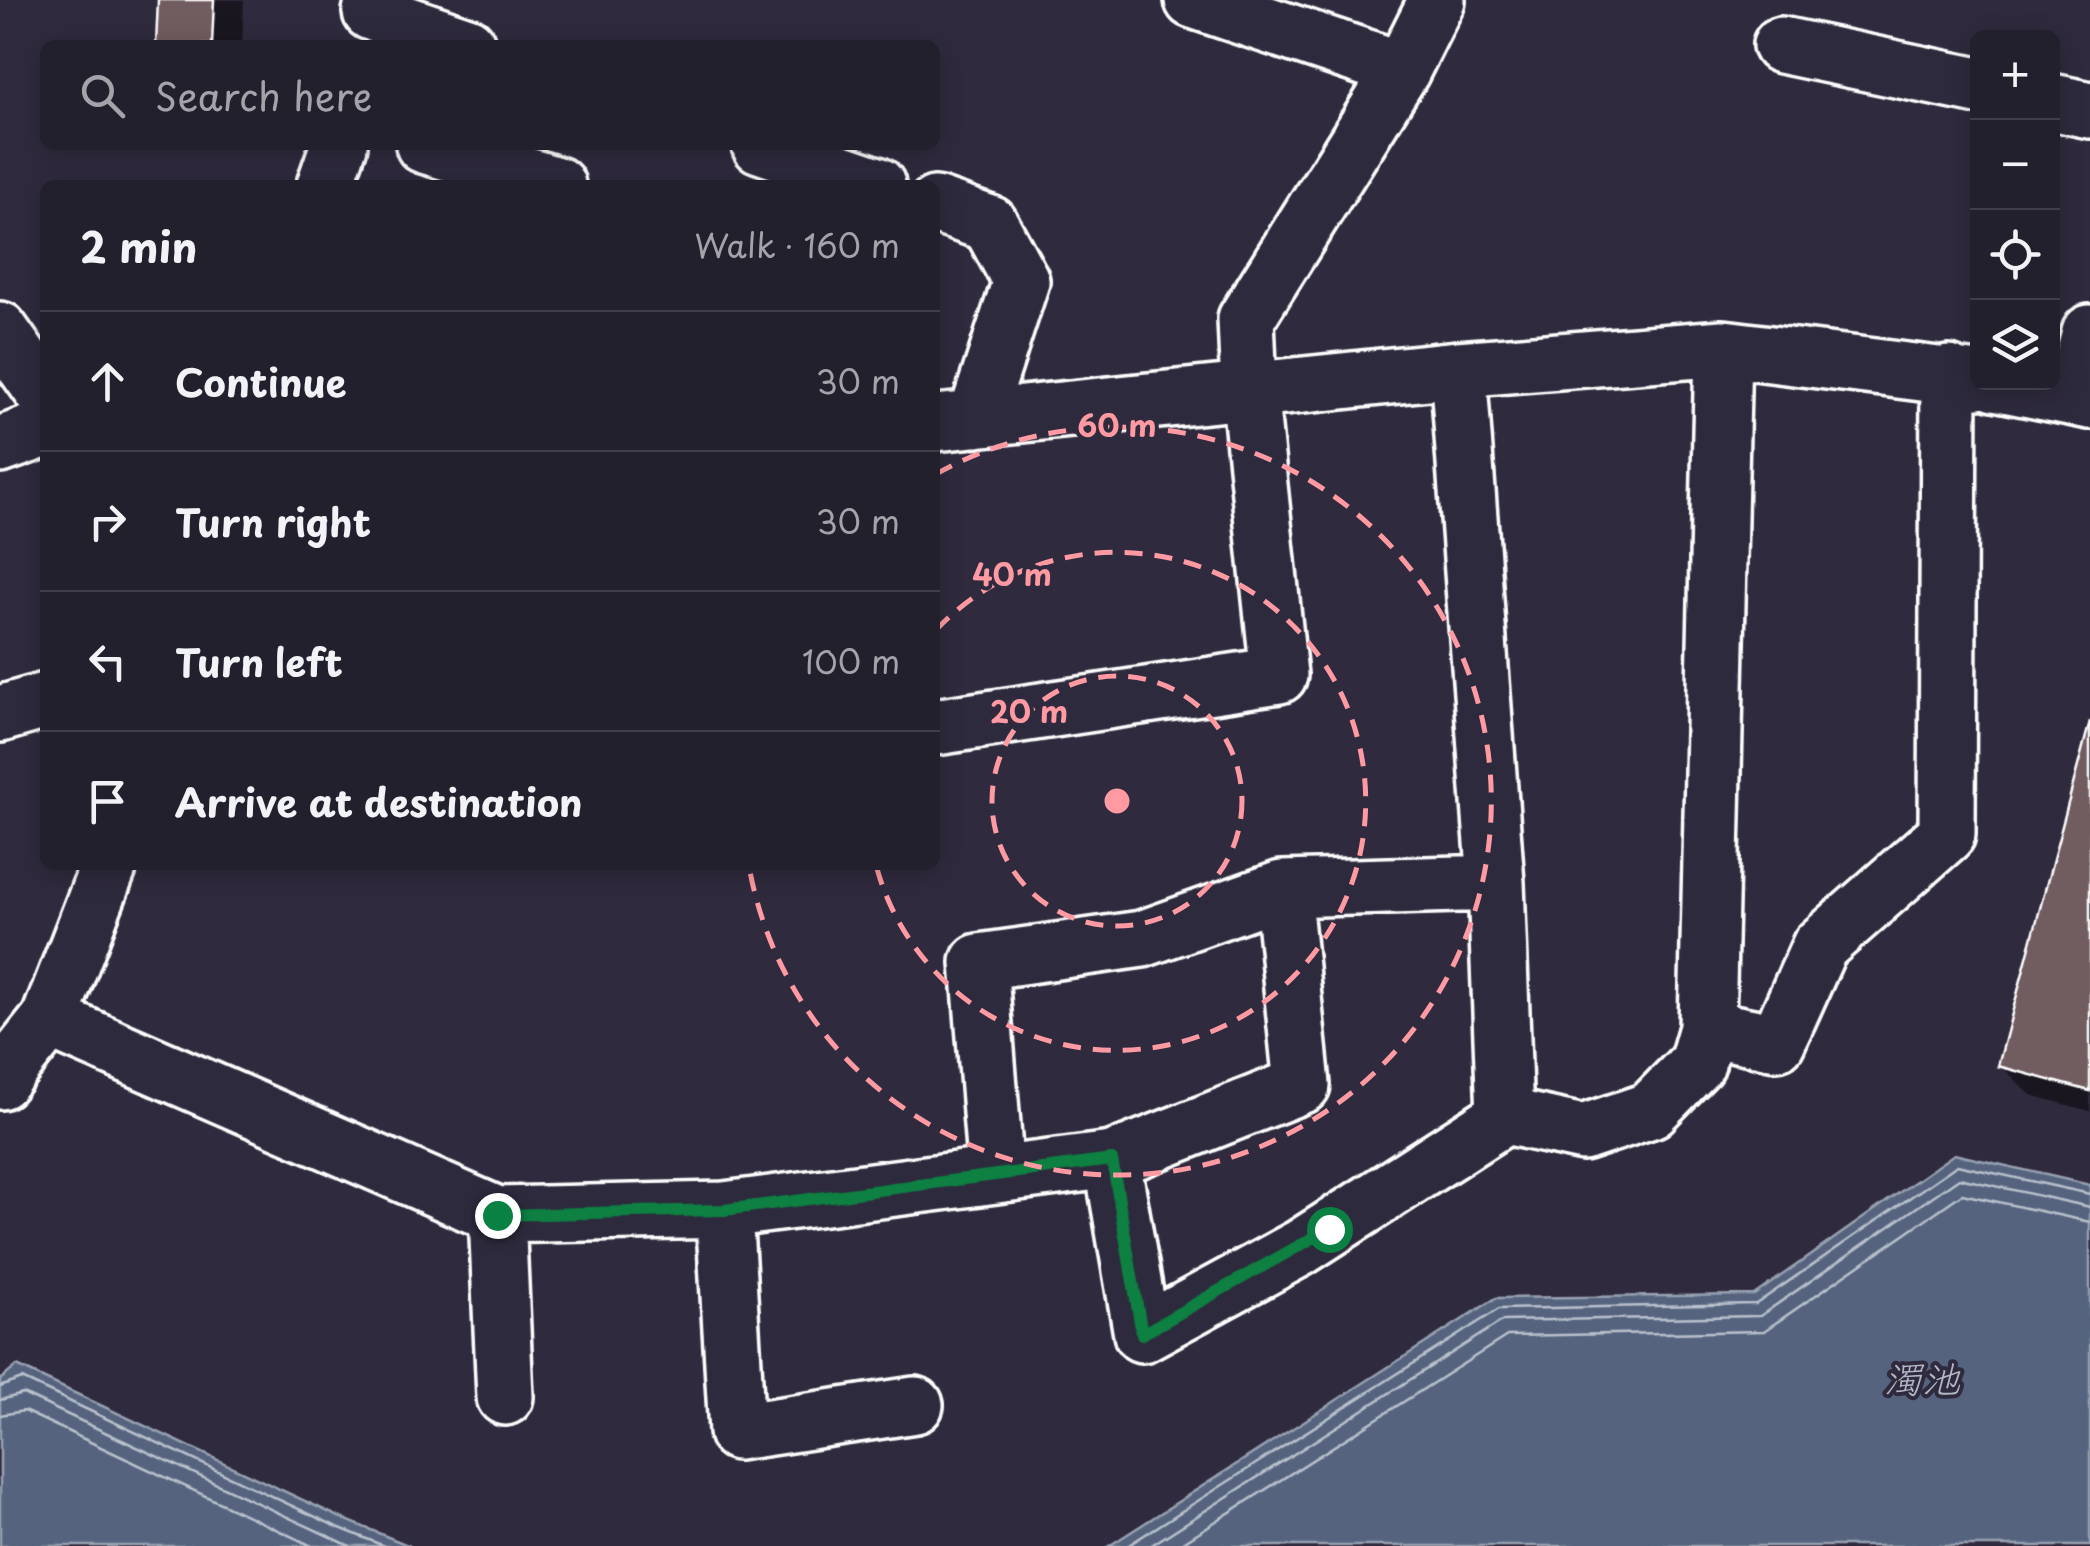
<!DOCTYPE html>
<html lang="en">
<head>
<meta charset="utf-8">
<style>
  :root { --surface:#23202e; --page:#2b2836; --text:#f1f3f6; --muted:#a3a3aa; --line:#403e4a }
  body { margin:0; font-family:"Playpen Sans","Klee One",sans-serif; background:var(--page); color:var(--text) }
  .controls { position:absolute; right:30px; top:30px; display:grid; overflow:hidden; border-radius:15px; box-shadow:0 5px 25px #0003 }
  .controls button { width:90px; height:90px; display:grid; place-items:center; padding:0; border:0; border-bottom:2px solid var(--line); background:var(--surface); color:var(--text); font:50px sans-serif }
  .stop { position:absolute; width:30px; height:30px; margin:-22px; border:8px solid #0b8043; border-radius:50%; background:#fff }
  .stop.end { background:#0b8043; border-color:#fff; box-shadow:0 2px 10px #0008 }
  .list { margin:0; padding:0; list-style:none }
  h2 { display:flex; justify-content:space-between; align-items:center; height:130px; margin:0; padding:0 40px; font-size:42px }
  h2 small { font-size:32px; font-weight:400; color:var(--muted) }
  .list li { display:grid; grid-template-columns:65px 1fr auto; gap:30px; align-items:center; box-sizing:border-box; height:140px; padding:0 40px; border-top:2px solid var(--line) }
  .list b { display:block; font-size:38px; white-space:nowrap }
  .list em { font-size:32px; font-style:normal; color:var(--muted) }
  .icon { flex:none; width:55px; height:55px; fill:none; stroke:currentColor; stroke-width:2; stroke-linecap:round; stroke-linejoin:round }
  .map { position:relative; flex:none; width:2090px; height:1546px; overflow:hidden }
  .search { position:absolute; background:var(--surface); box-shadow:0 5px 25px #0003; left:40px; top:40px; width:900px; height:110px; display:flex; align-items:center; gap:25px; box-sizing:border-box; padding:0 35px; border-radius:15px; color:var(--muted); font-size:38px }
  .panel { position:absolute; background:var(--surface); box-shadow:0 5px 25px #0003; left:40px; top:180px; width:900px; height:690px; border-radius:15px }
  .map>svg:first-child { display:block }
  .water { fill:#54647f; stroke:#98a2b2; stroke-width:2.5 }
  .shadow { fill:#0007 }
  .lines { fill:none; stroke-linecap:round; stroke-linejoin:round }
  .shore { stroke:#bbc1cc; stroke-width:2.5 }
  .building { fill:#715b5f; stroke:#fff; stroke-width:2.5 }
  .minor-casing { stroke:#fff; stroke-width:62 }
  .minor { stroke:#2f2a3d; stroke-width:55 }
  .route { stroke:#0b8043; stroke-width:12 }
  .ring { fill:none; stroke:#ff9aa2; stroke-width:5; stroke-dasharray:18 12 }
  .labels { text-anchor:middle; stroke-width:8; stroke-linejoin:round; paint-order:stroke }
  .water-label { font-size:38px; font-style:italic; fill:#b2b9c5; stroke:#2f2a3d }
  .centre { fill:#ff9aa2; stroke:#2f2a3d; stroke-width:5 }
  .ring-label { font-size:30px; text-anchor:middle; font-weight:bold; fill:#ff9aa2; stroke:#2f2a3d; stroke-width:8; stroke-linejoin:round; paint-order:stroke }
</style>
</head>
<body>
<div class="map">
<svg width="2090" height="1546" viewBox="0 0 2090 1546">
  <rect width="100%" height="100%" fill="#2f2a3d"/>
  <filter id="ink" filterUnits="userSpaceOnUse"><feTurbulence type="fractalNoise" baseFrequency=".01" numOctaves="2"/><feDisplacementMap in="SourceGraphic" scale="20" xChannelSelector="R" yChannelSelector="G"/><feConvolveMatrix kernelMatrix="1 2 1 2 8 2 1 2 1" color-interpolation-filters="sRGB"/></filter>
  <g filter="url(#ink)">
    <path class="water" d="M1954 1154 2090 1185V1546H1109L1496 1298 1754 1295Z
      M17 1366 339 1517 410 1546H0V1380Z"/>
    <path class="shadow" d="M160 0H244L242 45H159Z
      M2090 731V1111L2031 1095 2001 1066Z"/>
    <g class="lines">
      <path class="shore" d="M0 1387 22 1379 335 1526 384 1546
        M0 1400 23 1394 350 1546
        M0 1415 24 1411 312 1546
        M1127 1546 1499 1309 1756 1304 1957 1165 2090 1194
        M1150 1546 1502 1321 1760 1316 1959 1178 2090 1207
        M1177 1546 1507 1336 1764 1331 1962 1194 2090 1222"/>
    </g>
    <path class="building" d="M158 0H214L212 45H156Z
      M2090 721V1091L1998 1066Z"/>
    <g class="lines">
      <defs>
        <path id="minor" d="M1193 0 1402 70
          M371 12 467 45
          M1781 45 1978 86
          M2052 102 2090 110
          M424 145 557 185
          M760 145 877 185
          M325 185 339 145
          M935 205 990 224 1021 281 976 419
          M0 330 45 394
          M1723 348 1707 1028 1777 1042 1820 946 1947 834 1949 374
          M1458 369 1496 883 1505 1116
          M1995 382 2090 401
          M2074 396 2090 333
          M935 423 1458 369 1723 348 1978 380
          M0 445 45 429
          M0 714 45 701
          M935 727 1279 675 1249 390 1246 319 1402 70 1437 0
          M49 1020 497 1215 724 1210 1112 1160 1302 1085 1282 889
          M0 1081 49 1020 109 865
          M1112 1160 1142 1334 1300 1248 1505 1116 1583 1133 1651 1110 1697 1063 1707 1028
          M996 1175 979 962 1142 939 1282 889 1496 883
          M724 1210 737 1432 915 1405
          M497 1215 505 1397"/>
      </defs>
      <use href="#minor" class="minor-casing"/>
      <use href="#minor" class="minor"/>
    </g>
  </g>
  <g class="lines" filter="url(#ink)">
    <path class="route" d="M497 1215 724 1210 1112 1160 1142 1334 1329 1229"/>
  </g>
  <g class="ring">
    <circle cx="1117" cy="801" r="125"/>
    <path d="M936 630A249 249 0 1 1 876 865"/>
    <path d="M936 474A374 374 0 1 1 749 866"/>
  </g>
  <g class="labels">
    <g class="water-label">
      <text x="1922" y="1393">濁池</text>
    </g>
  </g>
  <circle cx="1117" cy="801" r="15" class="centre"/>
  <g class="ring-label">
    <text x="1117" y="437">60 m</text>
    <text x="1012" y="586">40 m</text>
    <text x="1029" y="723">20 m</text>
  </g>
</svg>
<div class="controls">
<button>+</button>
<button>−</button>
<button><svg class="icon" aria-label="locate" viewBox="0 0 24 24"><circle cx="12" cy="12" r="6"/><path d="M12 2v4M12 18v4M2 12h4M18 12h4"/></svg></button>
<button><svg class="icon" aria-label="layers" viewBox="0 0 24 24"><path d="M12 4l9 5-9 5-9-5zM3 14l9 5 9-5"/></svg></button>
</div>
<div class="stop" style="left:1329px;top:1229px"></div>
<div class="stop end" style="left:497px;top:1215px"></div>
<div class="search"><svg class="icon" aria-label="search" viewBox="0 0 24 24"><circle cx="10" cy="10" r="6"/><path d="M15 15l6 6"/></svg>Search here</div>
<section class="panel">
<h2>2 min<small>Walk · 160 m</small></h2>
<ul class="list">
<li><svg class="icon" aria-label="ahead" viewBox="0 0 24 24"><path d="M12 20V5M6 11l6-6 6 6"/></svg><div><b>Continue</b></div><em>30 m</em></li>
<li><svg class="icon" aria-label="right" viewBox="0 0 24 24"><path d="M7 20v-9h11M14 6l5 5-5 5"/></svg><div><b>Turn right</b></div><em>30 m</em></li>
<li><svg class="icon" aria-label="left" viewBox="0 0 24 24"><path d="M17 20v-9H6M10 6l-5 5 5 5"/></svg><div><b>Turn left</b></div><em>100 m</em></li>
<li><svg class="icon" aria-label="arrive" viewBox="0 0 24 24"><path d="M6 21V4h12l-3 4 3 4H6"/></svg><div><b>Arrive at destination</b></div></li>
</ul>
</section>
</div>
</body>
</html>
